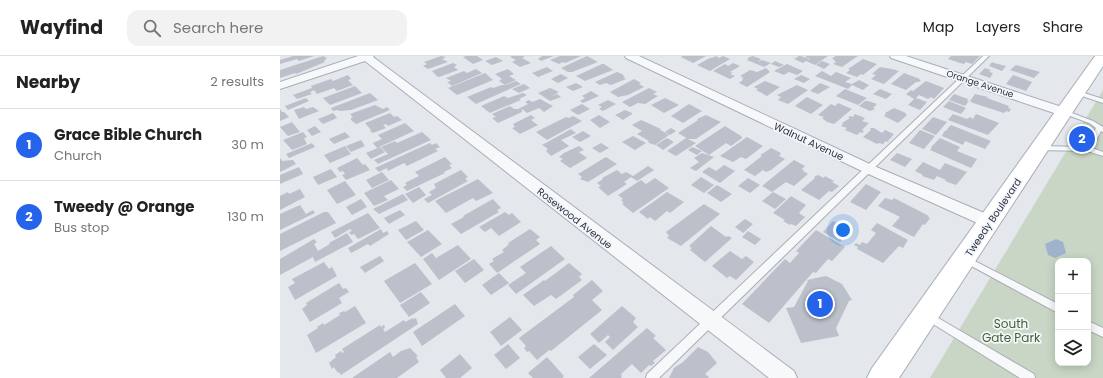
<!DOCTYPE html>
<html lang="en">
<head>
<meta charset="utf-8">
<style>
  :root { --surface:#fff; --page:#f2f2f2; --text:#222; --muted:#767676; --line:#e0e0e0; --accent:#2563eb }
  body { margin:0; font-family:Poppins,sans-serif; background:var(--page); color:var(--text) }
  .controls { position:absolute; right:12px; bottom:12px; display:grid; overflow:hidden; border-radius:8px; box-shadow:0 2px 10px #0003 }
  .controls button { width:36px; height:36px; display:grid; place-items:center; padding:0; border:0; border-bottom:1px solid var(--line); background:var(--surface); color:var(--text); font:20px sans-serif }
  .you { position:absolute; left:563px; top:174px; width:14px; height:14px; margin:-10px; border:3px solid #fff; border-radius:50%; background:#1a73e8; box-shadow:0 0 0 6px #1a73e833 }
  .badge { display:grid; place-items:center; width:26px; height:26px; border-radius:50%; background:var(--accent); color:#fff; font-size:13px; font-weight:700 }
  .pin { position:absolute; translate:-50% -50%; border:2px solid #fff; box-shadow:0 1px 4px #0006 }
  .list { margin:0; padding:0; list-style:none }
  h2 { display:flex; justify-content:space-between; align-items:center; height:52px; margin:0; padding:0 16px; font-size:17px }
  h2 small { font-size:13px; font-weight:400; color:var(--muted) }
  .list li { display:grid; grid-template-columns:26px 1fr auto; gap:12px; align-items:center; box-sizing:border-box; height:72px; padding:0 16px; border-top:1px solid var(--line) }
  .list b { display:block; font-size:15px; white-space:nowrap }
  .list p { margin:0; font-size:13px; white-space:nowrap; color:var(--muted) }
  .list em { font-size:13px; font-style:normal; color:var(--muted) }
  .icon { flex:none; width:22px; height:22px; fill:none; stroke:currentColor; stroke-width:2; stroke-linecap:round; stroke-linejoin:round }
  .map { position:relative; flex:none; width:823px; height:322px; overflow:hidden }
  header { display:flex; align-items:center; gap:24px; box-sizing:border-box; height:56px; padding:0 20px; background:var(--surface); border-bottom:1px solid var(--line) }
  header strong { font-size:19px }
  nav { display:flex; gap:22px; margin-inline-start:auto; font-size:14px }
  .search { width:280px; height:36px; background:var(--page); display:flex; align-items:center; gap:10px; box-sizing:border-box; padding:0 14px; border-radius:12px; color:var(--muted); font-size:15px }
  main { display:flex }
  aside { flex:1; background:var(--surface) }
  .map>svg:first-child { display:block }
  .green { fill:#c9d6c5; fill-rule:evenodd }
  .water { fill:#9fb4cc }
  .building { fill:#bbc0ca }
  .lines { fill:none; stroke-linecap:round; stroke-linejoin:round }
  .service-casing { stroke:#a9aeb7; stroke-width:2 }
  .minor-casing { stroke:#a9aeb7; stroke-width:2 }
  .secondary-casing { stroke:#a9aeb7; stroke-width:2 }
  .service { fill:#f7f8fa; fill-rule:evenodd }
  .minor { fill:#f7f8fa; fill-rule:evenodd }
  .secondary { fill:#fff; fill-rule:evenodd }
  .labels { text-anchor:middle; stroke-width:3.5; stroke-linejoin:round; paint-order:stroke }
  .far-street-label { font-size:9px; fill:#2b3445; stroke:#f4f6f9 }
  .street-label { font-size:10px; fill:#2b3445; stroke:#f4f6f9 }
  .near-park-label { font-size:12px; fill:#3f6138; stroke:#f4f6f9 }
</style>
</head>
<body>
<header>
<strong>Wayfind</strong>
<div class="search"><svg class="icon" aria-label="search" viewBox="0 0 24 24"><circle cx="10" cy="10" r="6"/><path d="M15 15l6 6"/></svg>Search here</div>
<nav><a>Map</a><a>Layers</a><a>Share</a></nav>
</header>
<main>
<aside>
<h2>Nearby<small>2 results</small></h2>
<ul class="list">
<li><span class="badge">1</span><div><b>Grace Bible Church</b><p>Church</p></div><em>30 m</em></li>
<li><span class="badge">2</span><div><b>Tweedy @ Orange</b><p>Bus stop</p></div><em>130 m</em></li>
</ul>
</aside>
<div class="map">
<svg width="823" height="322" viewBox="0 0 823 322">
  <rect width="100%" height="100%" fill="#e4e7ec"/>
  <path class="green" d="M823 34V322H650L808 59ZM778 205H808V307H778Z"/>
  <path class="water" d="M776 183 783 186 786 197 775 202 768 199 765 188Z"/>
  <path class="building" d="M13 0H34L19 5 17 3 0 8V4Z
    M43 0 47 2 44 5 45 6 16 18 15 17 0 22V14Z
    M161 0 166 1 162 3 168 6 148 13 143 10 147 8 144 6Z
    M186 0H197L203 4 193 8 183 1Z
    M232 0H245L242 2 251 7 240 11 232 6 236 4 230 1Z
    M262 0H274L261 5 258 3Z
    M280 0H301L285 7 283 6 279 8 270 4Z
    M307 0 318 6 292 16H288L281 12Z
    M402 0H426L413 7 401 1Z
    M436 0 439 2 443 0 450 3 430 15 417 9 430 2H432Z
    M473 0 481 3 478 6 482 4 491 7 484 11 467 4 469 1Z
    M519 0H521L529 3 523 7 514 3Z
    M527 0H548L535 9 526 5 530 3 525 1Z
    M556 0H578L562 11 553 8 556 6 552 2Z
    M671 0H700L692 8 686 6 684 8 680 7 668 3Z
    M216 1 223 5 212 9 205 5Z
    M583 3 597 8 583 19 581 18 577 21 566 17 570 14 568 13Z
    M495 5 504 9 499 11 491 8Z
    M542 5 550 8 544 13 536 9Z
    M712 6 714 7 726 10 722 15 709 10Z
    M173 7 177 9 174 11 178 14 159 21 155 19H156L152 15Z
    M453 7 460 10 450 16 453 17 450 18 455 20 450 23 433 15 445 8 448 10Z
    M322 8H324L333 14 305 25 296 20Z
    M507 8 523 15 517 19 509 16 504 19 494 15Z
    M736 9 760 16 754 22 730 14Z
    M267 11 273 15 258 21 252 17Z
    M600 11 612 13 619 15 604 28 591 23 596 19 592 18Z
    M486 12 490 16 467 31 459 27 464 23 463 24 462 22H464L460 20 470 14 477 16Z
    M705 12 711 14 709 16 713 17 710 22 699 18Z
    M196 13 202 17 172 30 167 26 171 25 166 22 184 15 187 17Z
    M228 13 234 18 229 20 236 24 225 29 219 25 222 23 215 18Z
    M542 15 551 20 556 16 571 22 565 26 572 28 579 24 589 29 583 34 572 29 568 33 535 20Z
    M337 16 342 18 345 21H343L346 23 331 29 326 27 320 29 315 26Z
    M205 17 213 24 177 39 168 32Z
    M624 17 640 23 639 24H641L639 26H636L626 34 611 28Z
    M281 18 288 22 278 27 271 23Z
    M68 19 71 23 68 24 73 29 57 35 54 32 37 38 34 34 30 36 32 38 17 43 13 39 32 32 31 30 51 23 53 25Z
    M521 19 530 23 524 27 514 23Z
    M733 19 752 26 746 35 726 28Z
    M354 23 361 27 359 28 364 31 348 39 338 41 330 36Z
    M236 25 241 28 196 48 187 41 211 31 213 32 222 29H226Z
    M485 25 500 31 487 40 476 34 478 33 474 31Z
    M646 25 664 32 654 43 651 41 648 43 639 39 636 42 647 46 640 54 628 49 634 43 626 38 631 34 633 35Z
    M296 27 303 31 293 35 286 31Z
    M540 27 550 31 538 38 530 35Z
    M244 28 250 32 239 37 232 33Z
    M517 29 528 34 508 48 498 44 501 41 497 39Z
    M75 30 82 37 50 49 43 42Z
    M270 32 279 36 272 40 277 38 281 41 270 45 258 37Z
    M369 32 377 36 373 38 378 40 365 48 358 47 350 51 342 46Z
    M565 33 587 42 578 49 556 40Z
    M600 33 612 38 606 43 593 38Z
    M311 35 319 40 303 47 300 45 305 42 302 40Z
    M90 37 98 44 71 54 60 55 58 54 53 55 51 52Z
    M243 37 247 39 239 43 241 44 212 56 210 57 201 50 224 40 228 42Z
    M674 38 688 43 687 45H689L685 50 669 44Z
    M695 38 708 41 707 42 729 50 728 52 731 53 729 56 726 55 724 57 693 47 690 45Z
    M527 41 543 49 531 58 515 50Z
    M26 42 29 45 8 54 5 50Z
    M385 42 399 49 384 57 371 49Z
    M260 43 273 50 264 56 259 52 247 57 242 53V56L218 67 212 62 216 61 212 58 230 50 234 53H238L248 48 245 46 249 44 252 46Z
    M328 44 336 48 323 55 319 53 322 51 318 49Z
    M585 45H588L597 48 593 52 595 53 590 55 579 50Z
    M669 45 686 52 681 58 663 51Z
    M558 47 572 53 554 68 547 66 542 62 544 61 538 59 551 48 555 50Z
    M302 48 310 53 298 59 290 54Z
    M409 48 422 55 403 67 391 60Z
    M95 49 103 53 107 51 110 54 76 68 71 64V62L73 61 70 58Z
    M24 51 26 53 33 51 39 55 19 63 14 54Z
    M614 52 626 57 625 58 627 59 618 67 604 60 606 58 605 57Z
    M0 53 2 56H4L9 61 0 65Z
    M345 54 352 57V58L343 64 335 59Z
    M53 57 57 62 43 68 38 63Z
    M110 57 114 61 117 60 122 64 108 70 106 68 103 69 106 72 93 77 90 75 91 74 85 67Z
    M575 58 585 62 582 65 589 67 582 74 584 75 582 77 580 76 577 79 565 74 567 72 561 70 563 68 562 67 570 62H568L570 60 573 61Z
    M673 58 687 63 690 61 693 63 696 58 719 67 708 79 668 64Z
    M251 59 255 62 251 64 258 69 240 78 232 72 235 71 233 68Z
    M319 59 330 66 320 72 310 64Z
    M426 59 441 66 416 83H408L398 77 418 64 417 63Z
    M293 60 302 65 267 84 256 76 286 61 289 62Z
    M653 61 667 66 656 79 642 73Z
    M361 64 381 73H379L389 79 375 89 369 87 368 86 369 85 357 78 362 75 352 69Z
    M12 66 20 76 8 80 0 71Z
    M125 67 134 75 97 92 93 87 102 83 98 79Z
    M671 69 711 85 705 93 685 85 683 89 662 80 664 76 668 73H667Z
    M35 70 41 76 32 80 27 74Z
    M445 70 461 80 462 82 451 90 446 87 429 99 415 90Z
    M391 72 396 75 390 79 385 76Z
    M591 72H594L602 77 605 74 614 78 610 83 608 84H609L608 86 606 85 603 88 599 87 597 88 583 81 591 74 590 73Z
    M291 73 296 77 281 84 289 90 271 100 266 95 268 93 262 89Z
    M640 74 655 80 644 93 629 87Z
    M303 75 311 80 300 86 292 81Z
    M23 76 27 81 24 82 27 88 12 94 3 84Z
    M65 76 70 81 54 88 49 83Z
    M142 76 151 84 98 108 94 104 108 98 101 91 115 85 117 87Z
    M353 80 366 87 355 94 342 86Z
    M467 81 483 90 466 103 461 101 453 106 440 100Z
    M387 82 394 86 383 94 376 89Z
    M406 82 416 87 396 100 387 95Z
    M660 82 680 91 677 95 697 103 691 112 650 94 652 92 651 91Z
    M81 84 85 90 71 96 66 90Z
    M32 87 35 91 9 102 6 98Z
    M150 87 152 89 156 87 160 91 155 93 158 95 127 110 124 107 108 115 107 112 99 116 95 112Z
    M321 87 329 92 320 97 312 92Z
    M65 90 71 98 50 107 44 99Z
    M299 90 304 94 299 96 307 102 290 112 280 105 283 103 279 101 284 97Z
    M100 91 105 96 91 103 86 97Z
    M412 91 422 95 417 99 408 94Z
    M491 92 501 97 499 100 505 103 491 114 486 116 483 114 475 120 464 114 482 100 480 99 482 98Z
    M422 97 434 101 416 115 410 112 419 106 414 102Z
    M617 97 632 103 625 111 610 104Z
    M165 101 172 108 169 109 172 112 164 116 165 117 127 135 123 131 127 129 125 127 139 120 135 116Z
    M326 101 337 108 308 126 300 123 302 121 298 118Z
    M0 102 2 105 13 104 16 108 0 116Z
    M77 102 83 109 85 108 90 114 66 124 62 119 65 118 63 115 60 116 57 112Z
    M514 104 525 110 522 113 524 115H523L528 118 514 130 506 126 492 136 482 130Z
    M643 106 660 114 665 107 687 116 676 129 665 125 666 124 657 120 654 124 642 120 643 119 635 115Z
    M444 109 455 115 440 127 422 116 429 111 436 115Z
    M368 110 374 114 357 125 351 121 344 126 347 128 328 140 318 131 321 130 317 127 323 123 322 122 337 114 342 118 346 116 353 120Z
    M19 111 23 118 0 128V119Z
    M51 113 57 121 38 129 33 121Z
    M181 114 188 121 185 123 188 125 148 147 144 143 152 139 149 136 156 132 154 128Z
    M102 116 109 124 92 132 86 124Z
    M538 119 544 122 545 120 554 125 552 126 559 130 552 136 549 135 539 144 521 134 535 122 534 121Z
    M421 121 434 129 424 137 411 129Z
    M375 122 389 132 353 157 342 148 344 147 341 144 343 143 338 139 361 124 366 128Z
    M468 122 480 129 470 137 458 130Z
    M198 123 213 137 196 145 193 142 166 157 155 145Z
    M111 124 119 133 104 140 108 144 94 150 84 137Z
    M65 125 76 139 57 148 47 134Z
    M586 128 601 136 586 154 570 146Z
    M437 129 452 138 441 146 427 137Z
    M139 131 146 139 133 147 125 138Z
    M20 133 25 141 0 154V140L8 136 9 138Z
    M387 136 404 146 390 157 387 155 375 165 370 161 368 163 359 156Z
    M493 136 506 143 495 153 482 145Z
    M123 138 128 144 99 158 93 153Z
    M511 140 526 149 519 157 525 161 516 170 511 168 510 169 503 165 505 164 493 157Z
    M605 142 612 144 614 142 649 160 648 161 650 162 645 169 643 168 634 181 612 170 620 161 598 150Z
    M81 143 87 151 72 159 66 151Z
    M213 143 221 152 217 154 219 156 181 178 171 168 184 161 183 160Z
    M424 148 440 158 401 190 387 182 389 180 386 176Z
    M20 149 26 158 33 154 35 157 0 174V158Z
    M120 154 125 159 109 168 104 162Z
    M44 156H48L56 167 0 195V178Z
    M225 156 229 159 232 157 241 166 219 180 211 172 205 176 199 171Z
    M88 157 100 172 78 183 74 178 71 179 69 176 72 175 70 173 55 182 51 176Z
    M465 163 473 168 463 177 455 171Z
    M136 165 144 174 126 184 118 174Z
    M553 165 570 174 560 186 543 176Z
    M597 167 628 184 623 192 619 190 603 207 577 193 578 191 574 189 576 187 580 189 582 186 587 188 596 177 591 174Z
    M431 170 446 181 448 180 452 182 425 206 410 194 412 192 409 190Z
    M101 173 103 177 107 175 109 178 90 190 88 188 71 197 68 192Z
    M250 173 260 181 256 184 260 188 217 217 209 208 214 205 212 203 224 196 222 194 227 190 229 188 228 187Z
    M148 174 162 188 141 201 127 186Z
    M536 174 565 191 552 205 548 203 536 217 533 216 489 267 462 248 505 203 510 207 519 197 516 195Z
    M468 175 481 183 475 189 462 181Z
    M67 177 73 186 35 206 33 201 0 219V203L34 183 37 186 34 188 38 195 50 188 49 187Z
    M178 189 191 203 159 224 143 203 152 197 156 202Z
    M271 190 285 203 236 238 228 229 246 217 240 211Z
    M450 195 462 203 466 200 474 206 456 224 450 220 447 222 432 210Z
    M100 200 104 205 85 217 80 211Z
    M194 203 204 214 185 227 175 215Z
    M44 206 49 213 52 211 57 220 15 244 8 231 15 227 12 223Z
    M135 207 152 228 120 247 104 225Z
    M289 207 302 218 299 221 302 224 276 243 271 239 254 250 243 239 264 224 265 225Z
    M219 217 229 227 211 239 202 229Z
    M546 220 562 228 572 244 569 245 556 272 559 280 521 287 506 252 514 251 528 225 527 224Z
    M312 224 323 235 312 244 322 254 271 295 269 294 257 304 249 295 247 296 244 292 246 290 239 282 294 241 293 239Z
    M59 227 63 233 66 232 69 236 59 242 62 247 30 266 22 253 27 249 26 247Z
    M141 236 150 247 129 261 120 249Z
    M175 248 185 260 142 290 133 276Z
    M75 250 86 267 36 297 27 279 38 272 37 271 43 267 44 269 60 259 59 257 64 255 65 256Z
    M342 250 356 262 353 266 358 271 333 294 325 286 330 281 328 279 319 287 310 278Z
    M230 261 242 274 221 290 210 276Z
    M133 262V263L136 262 138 268 61 319 59 316 58 317 54 311 52 313 49 307 56 301 55 299 61 295 62 297 64 296 62 293 100 269 101 271 104 269 105 272 103 273 105 276 124 264 125 266Z
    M367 272 376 280 373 282 386 294 373 305 375 307 371 310 369 309 361 317 352 308 341 318 342 320 341 322H309Z
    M228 288 240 302 226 313 214 299Z
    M314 288 327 299 310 313 298 301Z
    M418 291 428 296 437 307 425 318 429 321 428 322H389L394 312 403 306Z
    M130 292 138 300 136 301 139 306 117 322H72L110 296 113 301 121 295Z
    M180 298 192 312 180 322H166L160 314Z
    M267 301 284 320 282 322H253L248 317Z"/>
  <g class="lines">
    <defs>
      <path id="service" d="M703 0H709L379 322H366L367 318Z
        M798 35 823 43V47L796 38V36Z
        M784 54 813 65 823 71V76L821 75 812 92 823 96V100L807 95 758 94 757 92 760 90 806 91 816 72 809 67 782 57 781 56Z
        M685 200 778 248V257L682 205 681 203 682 201Z
        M648 256 754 318 755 322H740L645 263 643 260 645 257Z
        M808 265 823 272V281L808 274Z"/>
      <path id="minor" d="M78 0H94L93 1 514 315 517 322H489L85 5 0 33V26Z
        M345 0H359L594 110 716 162 718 166 716 170 710 172 704 170 584 116 346 2Z
        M610 0H626L788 53 790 56 788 59H780L611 2Z"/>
      <path id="secondary" d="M815 0H823V10L619 322H587L592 312Z"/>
    </defs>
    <use href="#service" class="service-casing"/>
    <use href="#minor" class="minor-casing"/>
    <use href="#secondary" class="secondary-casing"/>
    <use href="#service" class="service"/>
    <use href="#minor" class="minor"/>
    <use href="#secondary" class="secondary"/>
  </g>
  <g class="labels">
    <g class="far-street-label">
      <text transform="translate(700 28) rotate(18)" y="3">Orange Avenue</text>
    </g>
    <g class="street-label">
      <text transform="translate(529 85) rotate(25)" y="4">Walnut Avenue</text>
      <text transform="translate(713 161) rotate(-56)" y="4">Tweedy Boulevard</text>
      <text transform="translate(295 162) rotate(38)" y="4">Rosewood Avenue</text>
    </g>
    <g class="near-park-label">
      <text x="731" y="272">South<tspan x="731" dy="14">Gate Park</tspan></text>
    </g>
  </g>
</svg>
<div class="controls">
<button>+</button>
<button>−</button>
<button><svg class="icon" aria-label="layers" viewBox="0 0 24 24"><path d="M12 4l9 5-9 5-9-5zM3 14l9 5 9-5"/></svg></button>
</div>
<div class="you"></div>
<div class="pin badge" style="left:540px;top:248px">1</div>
<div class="pin badge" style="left:802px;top:83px">2</div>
</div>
</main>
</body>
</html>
